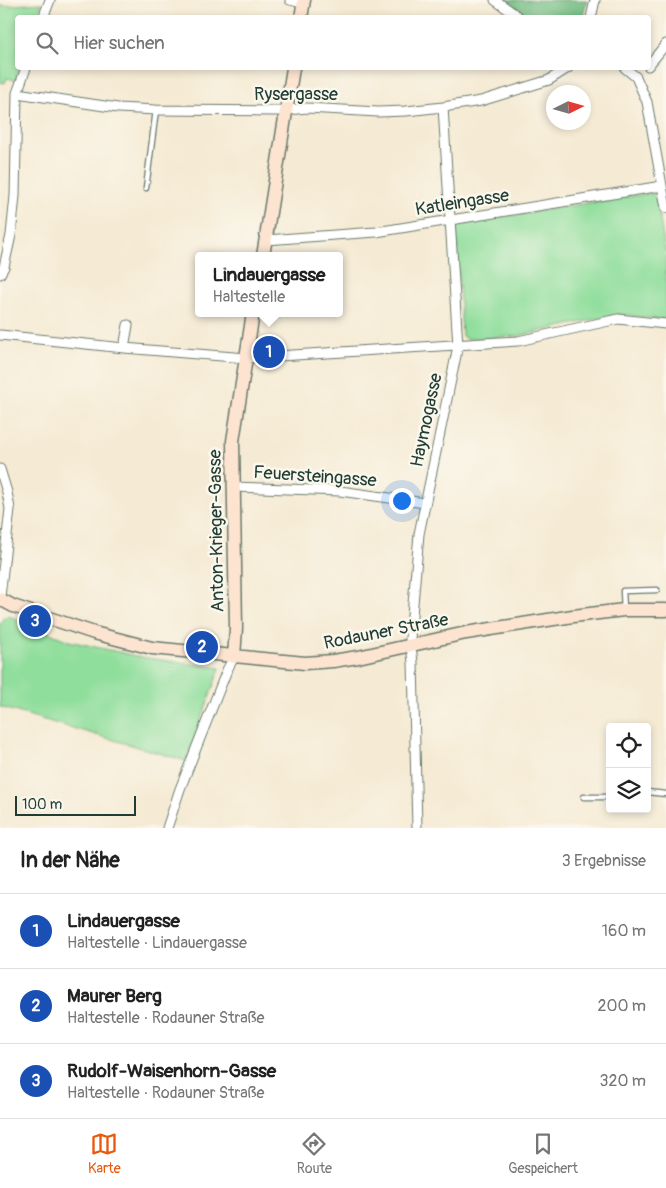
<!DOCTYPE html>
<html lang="de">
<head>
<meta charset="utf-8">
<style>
  :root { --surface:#fff; --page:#f2f2f2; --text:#222; --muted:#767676; --line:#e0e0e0; --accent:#ea580c }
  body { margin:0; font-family:Pangolin,sans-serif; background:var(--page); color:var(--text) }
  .controls { position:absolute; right:15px; bottom:15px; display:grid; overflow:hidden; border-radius:5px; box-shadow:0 2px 8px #0003 }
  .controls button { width:45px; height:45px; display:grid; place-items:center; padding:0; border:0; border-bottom:1px solid var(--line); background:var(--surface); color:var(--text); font:25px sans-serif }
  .compass { position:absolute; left:546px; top:85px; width:45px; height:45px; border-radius:50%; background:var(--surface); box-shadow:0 2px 8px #0003; rotate:85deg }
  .scale { position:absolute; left:15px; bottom:12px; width:121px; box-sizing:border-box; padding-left:5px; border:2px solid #1f3d34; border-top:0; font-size:14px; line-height:18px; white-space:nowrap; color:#1f3d34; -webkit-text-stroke:4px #fbf7ec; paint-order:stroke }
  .you { position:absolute; left:401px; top:500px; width:18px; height:18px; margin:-12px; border:4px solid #fff; border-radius:50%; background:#1a73e8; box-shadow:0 0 0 8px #1a73e833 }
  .badge { display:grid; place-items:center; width:32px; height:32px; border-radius:50%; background:var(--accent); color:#fff; font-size:16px; font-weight:700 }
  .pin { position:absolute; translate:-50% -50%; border:2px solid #fff; box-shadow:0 1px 5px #0006 }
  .popup { position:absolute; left:195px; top:252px; width:148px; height:65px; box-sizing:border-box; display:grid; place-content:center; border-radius:5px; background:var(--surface); filter:drop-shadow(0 1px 4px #0005); font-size:16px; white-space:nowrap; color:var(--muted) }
  .popup b { font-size:19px; color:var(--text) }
  .popup::after { content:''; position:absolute; left:50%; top:100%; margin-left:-10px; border:10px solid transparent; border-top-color:var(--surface) }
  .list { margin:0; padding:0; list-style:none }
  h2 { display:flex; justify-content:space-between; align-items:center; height:65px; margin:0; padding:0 20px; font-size:21px }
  h2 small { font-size:16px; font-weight:400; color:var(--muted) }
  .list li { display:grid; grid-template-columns:32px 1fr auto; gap:15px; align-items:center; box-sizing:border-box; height:75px; padding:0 20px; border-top:1px solid var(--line) }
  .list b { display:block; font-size:19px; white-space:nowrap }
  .list p { margin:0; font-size:16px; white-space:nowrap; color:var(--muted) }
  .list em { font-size:16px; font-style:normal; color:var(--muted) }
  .icon { flex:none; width:28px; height:28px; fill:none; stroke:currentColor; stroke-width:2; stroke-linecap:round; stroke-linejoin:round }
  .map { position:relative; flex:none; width:666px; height:828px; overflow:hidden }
  .search { position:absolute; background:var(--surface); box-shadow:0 2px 8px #0003; left:15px; right:15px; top:15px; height:55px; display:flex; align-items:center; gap:12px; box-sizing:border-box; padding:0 18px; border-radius:5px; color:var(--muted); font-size:19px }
  .sheet { height:290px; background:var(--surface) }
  nav { display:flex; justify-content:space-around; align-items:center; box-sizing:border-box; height:70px; border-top:1px solid var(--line); background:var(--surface); font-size:14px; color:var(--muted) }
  nav a { display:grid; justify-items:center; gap:2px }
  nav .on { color:var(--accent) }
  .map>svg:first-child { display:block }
  .green { fill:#90de9c; stroke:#588e68 }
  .forest { fill:#74bd84; stroke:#4a7d5c }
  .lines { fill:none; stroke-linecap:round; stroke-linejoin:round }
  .lane-casing { stroke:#6a7a6c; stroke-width:7 }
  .street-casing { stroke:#6a7a6c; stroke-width:11 }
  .secondary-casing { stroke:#6a7a6c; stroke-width:15 }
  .lane { stroke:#fff; stroke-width:4.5 }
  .street { stroke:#fff; stroke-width:9 }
  .secondary { stroke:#fde4d1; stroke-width:12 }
  .labels { text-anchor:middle; stroke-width:5; stroke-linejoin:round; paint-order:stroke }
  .street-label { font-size:18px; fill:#1f3d34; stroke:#fbf7ec }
</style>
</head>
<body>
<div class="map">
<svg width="666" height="828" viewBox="0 0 666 828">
  <rect width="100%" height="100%" fill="#fbf7ec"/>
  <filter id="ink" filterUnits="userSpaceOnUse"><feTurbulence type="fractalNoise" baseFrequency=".02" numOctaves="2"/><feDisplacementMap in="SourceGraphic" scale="10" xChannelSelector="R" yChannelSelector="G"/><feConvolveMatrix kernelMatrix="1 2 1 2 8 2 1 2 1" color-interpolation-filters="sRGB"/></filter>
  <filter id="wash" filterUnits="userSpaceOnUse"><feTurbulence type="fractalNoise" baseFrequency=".0096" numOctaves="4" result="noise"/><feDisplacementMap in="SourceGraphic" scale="20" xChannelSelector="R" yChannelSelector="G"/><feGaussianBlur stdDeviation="1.12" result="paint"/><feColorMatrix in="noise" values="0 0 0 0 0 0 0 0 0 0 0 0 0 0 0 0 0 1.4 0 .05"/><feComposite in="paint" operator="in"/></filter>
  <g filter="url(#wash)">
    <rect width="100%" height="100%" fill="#f5ead3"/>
    <path class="green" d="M42 3 37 17 18 18V68H19L15 80 7 78 5 83 0 82V6Z
      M651 193 656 196 666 255V320L619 314 518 336 466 339 462 336 456 228 459 224Z
      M9 616 69 641 141 657 220 668 186 761 0 707V625L4 617Z"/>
    <path class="forest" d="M505 0H587L583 17H527Z"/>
  </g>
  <g filter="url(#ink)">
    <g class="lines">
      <defs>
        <path id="lane" d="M146 188 156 110
          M624 609 623 591 657 590
          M647 792 666 794
          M584 797H610"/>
        <path id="street" d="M290 0 303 3
          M495 0 520 18
          M43 18 50 0
          M591 18 595 0
          M648 66 666 44
          M625 68 636 77 647 102 666 208
          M17 93 118 108 156 110 279 111 307 108 378 112 406 111 443 107 481 101 549 80 568 68
          M266 240 376 232 662 186
          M0 274 4 267 11 235 15 196 17 93 26 68
          M0 335 124 348 246 358 518 341 618 319 666 324
          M124 348 128 325
          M0 469 7 492 10 509 0 597
          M233 487 340 491 425 503
          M167 828 180 789 227 670 234 657
          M417 828 413 662 410 639 419 534 458 346 443 107"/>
        <path id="secondary" d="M301 18 304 0
          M263 256 293 68
          M0 599 13 606 94 633 152 648 305 663 333 661 358 657 466 633 573 616 624 610H666
          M234 657 236 628 233 441 253 313"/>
      </defs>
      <use href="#lane" class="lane-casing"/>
      <use href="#street" class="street-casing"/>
      <use href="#secondary" class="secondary-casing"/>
      <use href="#lane" class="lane"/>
      <use href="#street" class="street"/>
      <use href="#secondary" class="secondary"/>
    </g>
  </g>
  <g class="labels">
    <g class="street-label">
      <text x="296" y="100">Rysergasse</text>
      <text transform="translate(462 202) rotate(-9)" y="6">Katleingasse</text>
      <text transform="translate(426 420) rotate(-78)" y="6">Haymogasse</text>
      <text transform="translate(315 476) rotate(4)" y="6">Feuersteingasse</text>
      <text transform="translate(216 531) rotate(-91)" y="6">Anton-Krieger-Gasse</text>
      <text transform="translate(386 631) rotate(-11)" y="6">Rodauner Straße</text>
    </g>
  </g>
</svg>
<div class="controls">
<button><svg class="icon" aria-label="locate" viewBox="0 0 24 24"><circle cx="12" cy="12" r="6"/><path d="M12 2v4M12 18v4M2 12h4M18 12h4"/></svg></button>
<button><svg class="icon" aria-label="layers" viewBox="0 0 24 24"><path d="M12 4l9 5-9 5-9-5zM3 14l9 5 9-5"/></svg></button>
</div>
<svg class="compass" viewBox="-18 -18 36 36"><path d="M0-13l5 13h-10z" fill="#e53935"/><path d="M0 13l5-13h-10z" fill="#767676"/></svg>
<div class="scale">100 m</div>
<div class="you"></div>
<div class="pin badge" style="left:269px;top:352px;background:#1a4fb4">1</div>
<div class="popup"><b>Lindauergasse</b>Haltestelle</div>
<div class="pin badge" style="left:202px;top:647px;background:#1a4fb4">2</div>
<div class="pin badge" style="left:35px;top:621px;background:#1a4fb4">3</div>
<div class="search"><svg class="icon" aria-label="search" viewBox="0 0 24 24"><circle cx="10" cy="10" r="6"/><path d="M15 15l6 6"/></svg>Hier suchen</div>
</div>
<section class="sheet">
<h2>In der Nähe<small>3 Ergebnisse</small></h2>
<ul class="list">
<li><span class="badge" style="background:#1a4fb4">1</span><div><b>Lindauergasse</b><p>Haltestelle · Lindauergasse</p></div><em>160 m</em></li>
<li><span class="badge" style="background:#1a4fb4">2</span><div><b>Maurer Berg</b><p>Haltestelle · Rodauner Straße</p></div><em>200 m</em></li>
<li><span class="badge" style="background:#1a4fb4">3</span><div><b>Rudolf-Waisenhorn-Gasse</b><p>Haltestelle · Rodauner Straße</p></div><em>320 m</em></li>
</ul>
</section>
<nav>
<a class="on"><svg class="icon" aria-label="map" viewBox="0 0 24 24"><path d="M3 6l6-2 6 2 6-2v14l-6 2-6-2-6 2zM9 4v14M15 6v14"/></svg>Karte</a>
<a><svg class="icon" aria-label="directions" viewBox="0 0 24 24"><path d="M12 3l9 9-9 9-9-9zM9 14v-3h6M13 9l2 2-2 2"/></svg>Route</a>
<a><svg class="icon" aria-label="saved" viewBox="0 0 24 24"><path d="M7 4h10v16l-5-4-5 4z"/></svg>Gespeichert</a>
</nav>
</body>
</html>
